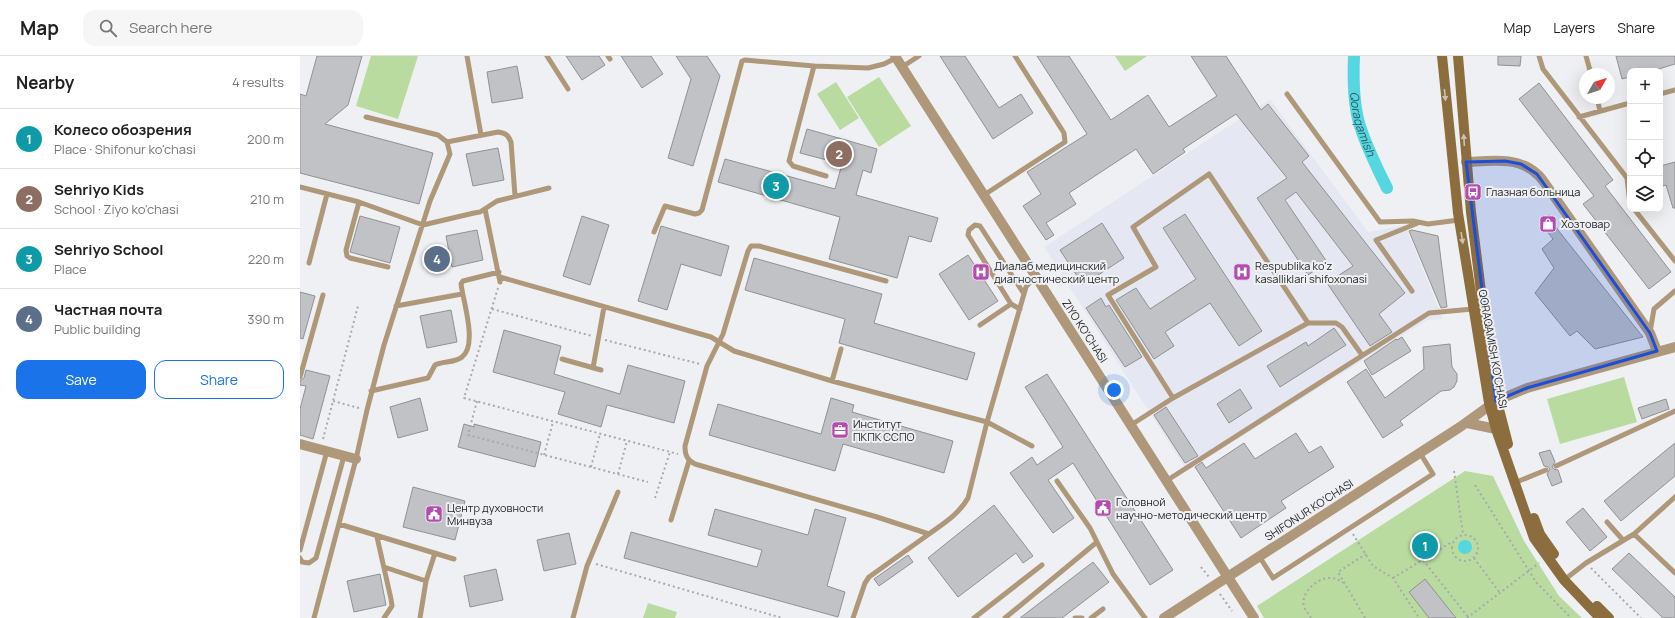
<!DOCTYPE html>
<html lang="en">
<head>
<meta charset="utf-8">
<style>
  :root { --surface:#fff; --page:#f6f6f6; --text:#222; --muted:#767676; --line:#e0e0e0; --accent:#1a73e8 }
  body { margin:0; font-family:Manrope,sans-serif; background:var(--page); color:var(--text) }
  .controls { position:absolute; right:12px; top:12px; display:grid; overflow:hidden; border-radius:8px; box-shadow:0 4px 16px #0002 }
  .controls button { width:36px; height:36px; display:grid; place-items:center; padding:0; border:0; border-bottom:1px solid var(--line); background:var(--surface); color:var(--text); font:20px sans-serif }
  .compass { position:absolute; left:1279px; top:12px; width:36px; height:36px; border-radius:50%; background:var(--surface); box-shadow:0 4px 16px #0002; rotate:51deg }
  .you { position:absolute; left:814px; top:334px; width:14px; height:14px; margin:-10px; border:3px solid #fff; border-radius:50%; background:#1a73e8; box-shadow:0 0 0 6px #1a73e833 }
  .badge { display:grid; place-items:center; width:26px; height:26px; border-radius:50%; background:var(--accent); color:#fff; font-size:13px; font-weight:700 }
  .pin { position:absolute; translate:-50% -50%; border:2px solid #fff; box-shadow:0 1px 4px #0006 }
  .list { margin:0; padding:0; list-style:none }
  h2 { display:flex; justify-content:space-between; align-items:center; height:52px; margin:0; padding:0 16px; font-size:17px }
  h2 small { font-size:13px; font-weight:400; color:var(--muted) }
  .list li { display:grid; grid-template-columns:26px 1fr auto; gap:12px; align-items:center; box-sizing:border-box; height:60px; padding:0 16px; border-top:1px solid var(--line) }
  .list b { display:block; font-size:15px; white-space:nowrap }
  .list p { margin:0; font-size:13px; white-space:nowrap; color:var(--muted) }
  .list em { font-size:13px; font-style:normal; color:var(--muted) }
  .actions { display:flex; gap:8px; padding:12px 16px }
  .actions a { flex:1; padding:9px 0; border:1px solid var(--accent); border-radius:12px; text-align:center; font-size:14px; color:var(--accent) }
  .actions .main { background:var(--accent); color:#fff }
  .icon { flex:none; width:22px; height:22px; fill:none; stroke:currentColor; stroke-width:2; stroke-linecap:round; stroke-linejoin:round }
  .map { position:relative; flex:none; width:1375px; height:562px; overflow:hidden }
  header { display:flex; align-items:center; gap:24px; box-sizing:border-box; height:56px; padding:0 20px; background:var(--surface); border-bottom:1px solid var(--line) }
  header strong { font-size:19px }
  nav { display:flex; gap:22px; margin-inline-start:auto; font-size:14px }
  .search { width:280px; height:36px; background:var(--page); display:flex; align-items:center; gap:10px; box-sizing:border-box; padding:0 14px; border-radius:12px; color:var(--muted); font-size:15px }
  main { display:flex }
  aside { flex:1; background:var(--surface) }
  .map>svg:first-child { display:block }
  .built { fill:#e5e8f3 }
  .green { fill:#b9db9f }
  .water { fill:#56d6e0 }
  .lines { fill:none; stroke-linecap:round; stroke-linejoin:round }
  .canal { stroke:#56d6e0; stroke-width:12 }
  .building { fill:#c1c2c5; stroke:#909194 }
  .path { stroke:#a8a9ab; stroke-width:2; stroke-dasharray:2 3; stroke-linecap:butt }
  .service { stroke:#ae9879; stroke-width:5 }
  .minor { stroke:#ae9879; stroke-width:10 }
  .tertiary { stroke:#ae9879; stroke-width:10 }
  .secondary { stroke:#8c6d3d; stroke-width:10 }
  .oneway { fill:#ccc2b3 }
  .marked { fill:#1d4ed8; fill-opacity:0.2; stroke:#1d4ed8; stroke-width:3; stroke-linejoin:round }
  .labels { text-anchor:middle; stroke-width:4; stroke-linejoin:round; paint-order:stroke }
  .poi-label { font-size:11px; fill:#1f2021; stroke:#eff0f3; text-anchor:start }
  .street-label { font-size:11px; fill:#1f2021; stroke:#eff0f3 }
  .water-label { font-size:12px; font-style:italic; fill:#295e63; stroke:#eff0f3 }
</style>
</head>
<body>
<header>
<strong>Map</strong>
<div class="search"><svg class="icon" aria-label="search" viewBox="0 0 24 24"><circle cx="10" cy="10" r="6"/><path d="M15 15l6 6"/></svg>Search here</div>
<nav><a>Map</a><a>Layers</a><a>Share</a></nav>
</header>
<main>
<aside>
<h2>Nearby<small>4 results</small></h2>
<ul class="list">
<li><span class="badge" style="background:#0f9aa8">1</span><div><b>Колесо обозрения</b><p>Place · Shifonur ko'chasi</p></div><em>200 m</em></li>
<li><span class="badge" style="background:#8d6e63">2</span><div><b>Sehriyo Kids</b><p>School · Ziyo ko'chasi</p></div><em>210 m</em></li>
<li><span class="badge" style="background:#0f9aa8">3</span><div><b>Sehriyo School</b><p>Place</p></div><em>220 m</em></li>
<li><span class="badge" style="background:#5c6f8a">4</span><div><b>Частная почта</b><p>Public building</p></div><em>390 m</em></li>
</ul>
<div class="actions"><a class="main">Save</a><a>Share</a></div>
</aside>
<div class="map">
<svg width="1375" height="562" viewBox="0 0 1375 562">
  <rect width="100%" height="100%" fill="#eff0f3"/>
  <path class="built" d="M970 43 1068 176 1105 169 1143 263 1127 264 887 415 744 191Z"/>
  <path class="green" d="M71 0H118L98 63 56 50Z
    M815 0H847L825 15Z
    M579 21 611 70 579 91 547 41Z
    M536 26 559 62 540 74 517 38Z
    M1324 321 1337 366 1260 388 1247 343Z
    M1165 415 1193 420 1224 485 1259 540 1282 562H964L957 550Z
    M348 547 377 556 375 562H343Z"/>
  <path class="water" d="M1158 491a7 7 0 1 1 14 0a7 7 0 1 1-14 0Z"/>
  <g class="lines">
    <path class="canal" id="s1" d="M1054 0C1053 23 1053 48 1060 70 1067 92 1077 112 1087 132"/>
  </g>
  <path class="building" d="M17 0H62L48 49 25 68 133 97 119 148 0 117V38L6 40Z
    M266 0H299L305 9 282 24Z
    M321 0H351L363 18 342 32Z
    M376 0H407L420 20 393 110 368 102 391 23Z
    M640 0H665L699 52 721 38 733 57 693 83Z
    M737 0H769L811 64 848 39 869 71 917 40 891 0H926L961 54 968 48 1009 100 1002 106 1105 237 1079 258 1092 276 1070 290 1027 227 1053 210 996 136 985 144 1027 206 1008 219 957 142 987 122 936 58 883 93 885 96 853 118 836 93 769 137 776 148 746 167 754 179 746 184 723 150 741 138 727 116 787 78Z
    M1198 0H1221L1220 10 1198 9Z
    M1316 0H1375V8L1352 15H1330V21L1322 23Z
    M217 10 223 42 192 47 187 16Z
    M1239 27 1313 124 1305 130 1371 216 1349 233 1283 148 1294 140 1219 43Z
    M507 73 577 93 571 117 563 114 556 139 638 162 631 186 609 180 597 222 529 203 540 161 418 126 425 103 535 133 542 108 500 97Z
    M198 92 204 124 173 130 166 98Z
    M1375 106V152H1373L1366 129 1360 131V110Z
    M885 158 962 275 939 290 910 247 865 276 874 290 854 303 816 244 836 232 850 253 896 223 863 172Z
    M1249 159 1256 168 1254 169 1343 281 1295 293 1277 275 1270 280 1235 237 1254 212 1242 193 1253 183 1240 166Z
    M60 160 100 171 90 207 50 196Z
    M282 160 309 169 290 229 263 220Z
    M802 167 824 202 783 229 760 194Z
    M361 170 429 190 421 220 381 208 367 254 338 245Z
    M177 174 183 204 152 211 146 180Z
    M1112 174 1138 180 1147 251 1141 252 1109 175Z
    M668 199 698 245 669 264 639 218Z
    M454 202 582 238 574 267 675 297 667 324 539 287 545 263 445 234Z
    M0 236 15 240 3 283 0 282Z
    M801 242 806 251 809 249 842 301 825 311 786 252Z
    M151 254 157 286 127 292 120 260Z
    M1034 272 1046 289 980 331 967 310 1006 286 1008 290Z
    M204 274 261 290 254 318 320 338 328 309 385 325 374 367 307 349 301 371 258 358 265 336 193 316Z
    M1102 281 1111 295 1072 319 1064 305 1096 283 1097 284Z
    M1150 288 1152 311 1157 318V325L1154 331 1150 334 1141 335 1100 365 1103 369 1083 382 1047 326 1066 313 1085 342 1124 313 1123 291Z
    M6 314 30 320 13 383 0 379V353L6 330 0 329V325L4 322Z
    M747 318 873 514 850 529 773 407 748 424 774 462 753 477 710 417 732 401 737 409 763 391 725 331Z
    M940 333 952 352 929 367 917 348Z
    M120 342 128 374 98 382 90 351Z
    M531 342 554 349 552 356 653 385 644 417 543 388 535 415 409 379 418 348 521 378Z
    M1366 343 1369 353 1342 363 1338 352Z
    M866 351 898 400 885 407 854 359Z
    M164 368 174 371V368L241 386 235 411 158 391Z
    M996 377 1009 397 1021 390 1034 411 981 445 986 452 941 482 895 411 902 406 906 412 944 387 955 403Z
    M1375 387V420L1321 465 1304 445Z
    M1250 394 1255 406 1252 411 1254 413 1258 414 1262 426 1252 430 1247 418 1250 413 1248 411 1244 410 1239 397Z
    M113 431 165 445 155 484 103 471Z
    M694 449 733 500 723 507 716 497 658 541 628 502Z
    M1283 452 1307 481 1290 495 1266 466Z
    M415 453 508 479 515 453 546 462 527 530 545 536 538 561 324 502 331 476 457 511 462 494 408 479Z
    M269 477 276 508 244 515 237 484Z
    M1329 497 1375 541V562H1363L1312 513Z
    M608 499 613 506 579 530 574 523Z
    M793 506 809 526 762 562H720Z
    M196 513 203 544 170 551 164 520Z
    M80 518 86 549 54 556 47 525Z
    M1125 523 1156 562H1129L1109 536Z"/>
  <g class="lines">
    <path class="path" d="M198 232 164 342 378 398
      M192 253 292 280
      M305 284 400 308
      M33 345 59 352
      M177 345 168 379 348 426
      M23 383 58 250
      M244 399 253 366
      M291 411 300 378
      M1154 415 1163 478
      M318 418 327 385
      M1175 429 1236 526 1271 562
      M355 442 370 396
      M1053 478 1073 510 1093 522 1119 562
      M1152 492a13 13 0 1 1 26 0a13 13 0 1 1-26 0Z
      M1174 502 1200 537
      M1123 504 1168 561
      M296 508 482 562
      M901 511 909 521
      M1291 512 1341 562
      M1093 522 1152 486
      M920 538 932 555
      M1011 562C1009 559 1006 555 1004 551 1000 536 1018 521 1031 522 1036 522 1039 524 1043 527
      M1065 562 1038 516 1066 498
      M1167 562 1239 507"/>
    <path class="service" d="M167 0 181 79
      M247 0 268 33
      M308 0 310 3
      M1239 0 1243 13 1327 122 1330 148
      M1286 0 1291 18
      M514 10 489 105 493 110 526 120
      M602 11 619 0
      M987 38 1080 166 1113 165 1128 168 1159 164
      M1360 38 1375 34
      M1297 42 1300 55
      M1279 61 1330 47
      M147 86 198 76C206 77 208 79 211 86L215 140
      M0 131 59 146 123 169 174 157 180 156 197 145 249 132
      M684 139 765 86 764 77 715 0
      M59 146 46 194 47 200 50 202 88 211
      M185 153 200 226
      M1334 153 1375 205
      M354 176 365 150 395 158 399 157 402 154 442 5 445 4 514 10 568 12 584 8 596 2
      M9 207 27 138
      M200 221 411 281 434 295 532 325 687 366 732 390
      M586 225 459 190H451L448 195 423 278 407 310 385 390C385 399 387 404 395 408L577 461 629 478C644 467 659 458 668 442L687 366 726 231 735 220
      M1112 235 1076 184 1118 167
      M96 250 162 238
      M720 253 711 248 668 179 669 174 675 169 680 170 724 238
      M1008 267H1036L1042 271 1062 299
      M680 269 711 248
      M1350 276 1354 253 1375 235
      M262 303 301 314
      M293 312 304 251
      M0 321 23 239
      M532 325 541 293
      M71 335 128 322 135 309C143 305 155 307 162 301 178 289 163 245 161 228L163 225 199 216
      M831 369 873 342 1008 267 909 118 833 171 856 211 808 239 873 342
      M1256 410 1375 355
      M757 425 790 472 813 518 845 562
      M866 425 1129 257 1173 253
      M1214 427 1246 414
      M1375 441 1334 478 1375 517
      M371 464 389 405
      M1307 466 1323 484
      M39 468 154 503
      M77 481 91 543 92 550 84 562
      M0 494 27 395
      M959 500 973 522 1133 418 1120 397
      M0 502 2 506 9 507 16 502 44 400
      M84 511 126 525
      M1264 524 1286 507 1334 478
      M14 562 56 403 67 354 84 289 130 145 150 98 147 86 138 79 66 61
      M120 562 126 525 135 497
      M273 562 287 510 318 436
      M553 562 565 527 569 521 629 478
      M674 562 742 509
      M705 562 797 486
      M775 562H782
      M791 562 803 553"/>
    <path class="minor" d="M595 0 954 562
      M1166 106C1190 105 1218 100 1237 118 1242 122 1245 128 1249 133L1350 277 1357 295
      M1196 345 1227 332 1375 291
      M0 388 56 403"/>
    <path class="tertiary" d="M1167 367 1196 373 1202 379
      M864 562 1160 371 1196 345"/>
    <path class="secondary" d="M1142 0 1158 157 1189 347 1196 373 1234 482 1264 524 1300 562
      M1158 0 1171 156 1193 330 1208 388
      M1234 462 1240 478 1254 498
      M1297 550 1309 562"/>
  </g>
  <defs><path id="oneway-solid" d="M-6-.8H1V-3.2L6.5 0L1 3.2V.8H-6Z"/></defs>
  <g class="oneway">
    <use href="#oneway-solid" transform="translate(1145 39) rotate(84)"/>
    <use href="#oneway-solid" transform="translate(1164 84) rotate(-94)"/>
    <use href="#oneway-solid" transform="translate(1162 182) rotate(81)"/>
  </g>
  <path class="marked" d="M1205 105 1221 108 1237 118 1350 277 1357 295 1227 332 1196 345 1166 106Z"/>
  <defs>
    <symbol id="bus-square" viewBox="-11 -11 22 22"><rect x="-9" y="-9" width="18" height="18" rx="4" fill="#b44caf" stroke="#eff0f3"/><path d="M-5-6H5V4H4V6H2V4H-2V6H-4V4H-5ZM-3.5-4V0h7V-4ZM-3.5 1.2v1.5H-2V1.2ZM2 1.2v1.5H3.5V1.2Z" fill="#fff"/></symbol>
    <symbol id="shop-square" viewBox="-11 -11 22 22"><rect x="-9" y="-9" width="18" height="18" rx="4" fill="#b44caf" stroke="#eff0f3"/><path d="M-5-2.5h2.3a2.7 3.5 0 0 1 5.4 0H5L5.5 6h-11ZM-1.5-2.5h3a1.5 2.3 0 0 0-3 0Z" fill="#fff"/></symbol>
    <symbol id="hospital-square" viewBox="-11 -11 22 22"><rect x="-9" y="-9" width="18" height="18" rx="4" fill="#b44caf" stroke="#eff0f3"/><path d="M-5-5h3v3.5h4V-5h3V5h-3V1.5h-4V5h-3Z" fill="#fff"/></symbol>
    <symbol id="office-square" viewBox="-11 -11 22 22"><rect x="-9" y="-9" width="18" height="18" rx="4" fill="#b44caf" stroke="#eff0f3"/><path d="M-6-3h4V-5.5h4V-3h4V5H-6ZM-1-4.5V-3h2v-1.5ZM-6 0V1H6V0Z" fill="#fff"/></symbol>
    <symbol id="civic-square" viewBox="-11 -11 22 22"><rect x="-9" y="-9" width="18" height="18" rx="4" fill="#b44caf" stroke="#eff0f3"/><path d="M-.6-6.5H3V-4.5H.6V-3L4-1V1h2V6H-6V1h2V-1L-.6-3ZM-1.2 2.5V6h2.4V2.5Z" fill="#fff"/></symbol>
  </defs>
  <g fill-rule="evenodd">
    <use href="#bus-square" x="1163" y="126" width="20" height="20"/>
    <use href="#shop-square" x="1238" y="158" width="20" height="20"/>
    <use href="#hospital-square" x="671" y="206" width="20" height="20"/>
    <use href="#hospital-square" x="932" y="206" width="20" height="20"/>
    <use href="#office-square" x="530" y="364" width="20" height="20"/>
    <use href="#civic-square" x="793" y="442" width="20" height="20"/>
    <use href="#civic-square" x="124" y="448" width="20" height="20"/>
  </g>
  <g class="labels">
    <g class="poi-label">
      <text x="1186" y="140">Глазная больница</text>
      <text x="1261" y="172">Хозтовар</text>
      <text x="694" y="214">Диалаб медицинский<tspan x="694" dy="13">диагностический центр</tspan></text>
      <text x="955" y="214">Respublika ko'z<tspan x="955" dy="13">kasalliklari shifoxonasi</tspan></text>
      <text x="553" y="372">Институт<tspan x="553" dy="13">ПКПК ССПО</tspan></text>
      <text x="816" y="450">Головной<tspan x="816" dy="13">научно-методический центр</tspan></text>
      <text x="147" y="456">Центр духовности<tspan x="147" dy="13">Минвуза</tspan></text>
    </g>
    <g class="street-label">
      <text transform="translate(785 275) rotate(57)" y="4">ZIYO KO'CHASI</text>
      <text transform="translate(1193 293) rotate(80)" y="4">QORAQAMISH KO'CHASI</text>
      <text transform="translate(1009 454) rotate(-33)" y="4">SHIFONUR KO'CHASI</text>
    </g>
    <g class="water-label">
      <text dy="4" stroke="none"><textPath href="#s1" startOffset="69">Qoraqamish</textPath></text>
    </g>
  </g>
</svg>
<div class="controls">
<button>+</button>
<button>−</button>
<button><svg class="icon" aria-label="locate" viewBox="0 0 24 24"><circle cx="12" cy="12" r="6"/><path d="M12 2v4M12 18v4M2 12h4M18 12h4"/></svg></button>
<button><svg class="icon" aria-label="layers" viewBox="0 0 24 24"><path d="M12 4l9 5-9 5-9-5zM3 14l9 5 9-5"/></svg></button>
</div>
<svg class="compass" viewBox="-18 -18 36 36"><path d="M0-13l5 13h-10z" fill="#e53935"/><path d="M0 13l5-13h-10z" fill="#767676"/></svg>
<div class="you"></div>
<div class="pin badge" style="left:1125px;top:490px;background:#0f9aa8">1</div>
<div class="pin badge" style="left:539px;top:98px;background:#8d6e63">2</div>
<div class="pin badge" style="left:476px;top:130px;background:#0f9aa8">3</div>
<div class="pin badge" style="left:137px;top:203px;background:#5c6f8a">4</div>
</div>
</main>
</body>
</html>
